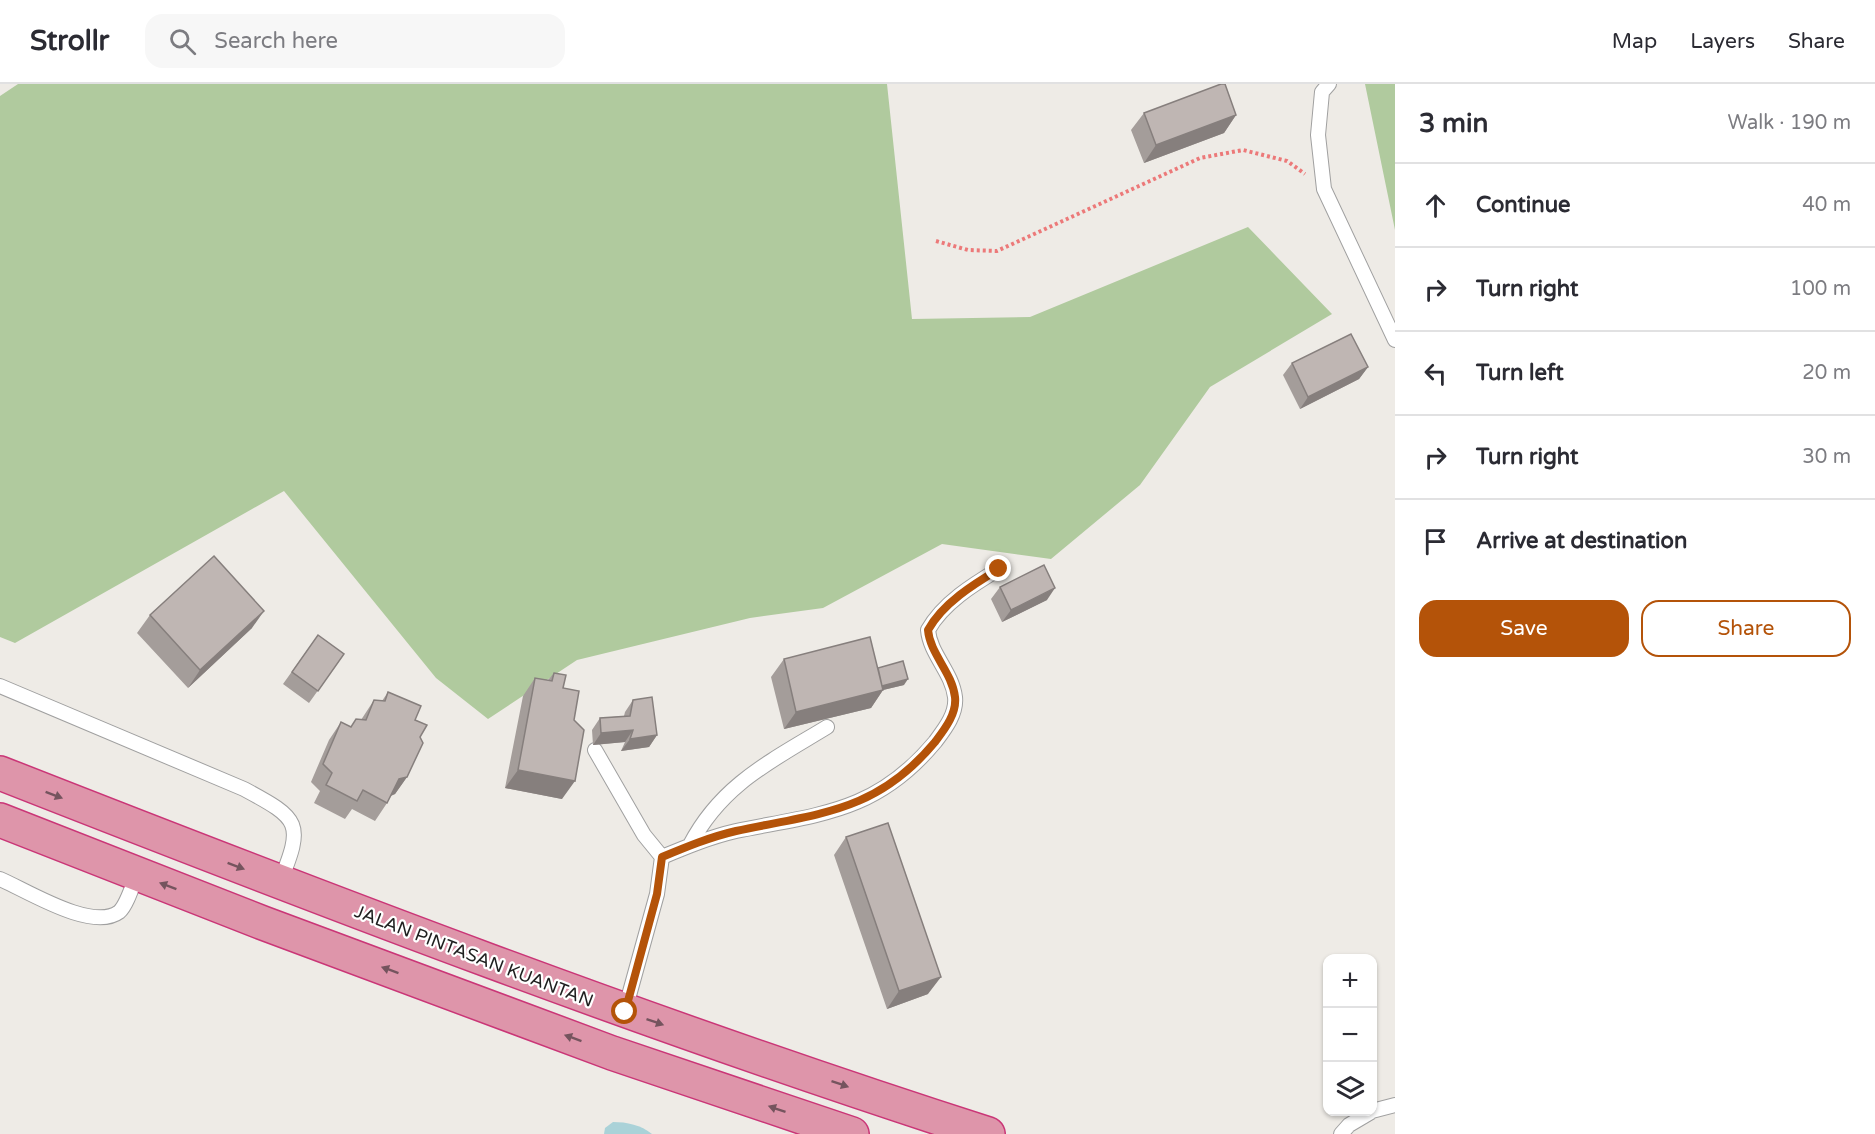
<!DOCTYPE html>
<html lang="en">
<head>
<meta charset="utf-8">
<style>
  :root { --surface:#fff; --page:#f7f7f7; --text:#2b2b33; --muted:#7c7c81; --line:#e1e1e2; --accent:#b45309 }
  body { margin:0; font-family:"Varela Round",sans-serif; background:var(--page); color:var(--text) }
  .controls { position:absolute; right:18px; bottom:18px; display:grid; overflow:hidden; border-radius:12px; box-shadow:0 2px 4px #0004 }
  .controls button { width:54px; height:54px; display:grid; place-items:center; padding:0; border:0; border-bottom:2px solid var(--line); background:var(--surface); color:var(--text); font:30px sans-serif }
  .stop { position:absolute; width:18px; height:18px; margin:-14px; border:4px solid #b45309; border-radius:50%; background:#fff }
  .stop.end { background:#b45309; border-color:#fff; box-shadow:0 2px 6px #0008 }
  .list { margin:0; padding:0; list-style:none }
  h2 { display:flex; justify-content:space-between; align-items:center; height:78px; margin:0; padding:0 24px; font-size:26px }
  h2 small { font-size:20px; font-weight:400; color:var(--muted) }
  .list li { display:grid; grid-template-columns:39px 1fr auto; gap:18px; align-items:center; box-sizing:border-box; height:84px; padding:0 24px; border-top:2px solid var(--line) }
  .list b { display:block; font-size:22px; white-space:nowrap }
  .list em { font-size:20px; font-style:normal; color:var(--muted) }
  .actions { display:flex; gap:12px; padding:18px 24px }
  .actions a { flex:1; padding:14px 0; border:2px solid var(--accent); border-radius:18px; text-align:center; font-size:21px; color:var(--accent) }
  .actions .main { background:var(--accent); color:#fff }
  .icon { flex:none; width:33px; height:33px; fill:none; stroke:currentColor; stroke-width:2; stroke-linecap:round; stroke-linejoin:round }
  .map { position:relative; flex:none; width:1395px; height:1050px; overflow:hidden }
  header { display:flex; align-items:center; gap:36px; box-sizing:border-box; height:84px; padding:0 30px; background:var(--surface); border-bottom:2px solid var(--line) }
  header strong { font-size:28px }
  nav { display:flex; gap:33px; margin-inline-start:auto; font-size:21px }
  .search { width:420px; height:54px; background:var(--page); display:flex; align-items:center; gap:15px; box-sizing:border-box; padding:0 21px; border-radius:18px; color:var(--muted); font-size:22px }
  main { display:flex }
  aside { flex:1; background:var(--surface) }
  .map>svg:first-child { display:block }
  .forest { fill:#b0ca9e }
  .water { fill:#aad2d8 }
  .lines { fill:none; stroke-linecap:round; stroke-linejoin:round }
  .lane-casing { stroke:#a0a0a0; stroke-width:16 }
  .highway-casing { stroke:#ca3677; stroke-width:36 }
  .path { stroke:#ec7979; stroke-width:4; stroke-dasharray:3 3; stroke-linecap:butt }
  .lane { stroke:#fff; stroke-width:14 }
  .highway { stroke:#de95aa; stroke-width:33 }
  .wall { fill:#a49d9a }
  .shaded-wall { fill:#867f7d }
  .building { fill:#bfb6b3; stroke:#867f7d; stroke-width:1.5 }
  .oneway { fill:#75545e }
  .route { stroke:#b45309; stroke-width:8 }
  .labels { text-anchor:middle; stroke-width:4.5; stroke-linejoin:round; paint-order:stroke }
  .street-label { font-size:18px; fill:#1f1f1f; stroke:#fff }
</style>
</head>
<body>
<header>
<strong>Strollr</strong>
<div class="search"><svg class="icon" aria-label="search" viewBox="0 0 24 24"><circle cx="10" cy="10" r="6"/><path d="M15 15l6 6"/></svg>Search here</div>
<nav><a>Map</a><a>Layers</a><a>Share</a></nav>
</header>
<main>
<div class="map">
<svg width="1395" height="1050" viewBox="0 0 1395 1050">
  <rect width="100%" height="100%" fill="#eeebe6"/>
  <path class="forest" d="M18 0H887L912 235 1030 233 1248 143 1332 230 1210 303 1140 401 1051 475 942 460 823 524 750 534 577 576 488 635 436 594 284 407 15 559 0 553V12Z
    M1365 0H1395V146Z"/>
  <path class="water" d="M613 1038C627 1038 641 1041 652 1050H604L605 1044Z"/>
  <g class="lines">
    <defs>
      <path id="lane" d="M1329 0 1322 8 1318 51 1324 105 1395 256
        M0 602 244 705C300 735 304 739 280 798
        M595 666 644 751 662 773 657 810 625 926
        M690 761C721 701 771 677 827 643
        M662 773C686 763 710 753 736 747 819 730 876 729 935 658 944 646 957 630 955 613 952 588 930 570 928 546 943 519 974 500 999 485
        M0 795C26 806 92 848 119 828 127 821 133 800 137 790
        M1372 1027 1395 1021
        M1341 1050 1349 1041 1371 1028"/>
      <path id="highway" d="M0 689C326 817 654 943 988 1050
        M0 736 263 839 612 969 852 1050"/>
    </defs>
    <use href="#lane" class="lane-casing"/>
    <use href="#highway" class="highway-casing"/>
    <path class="path" d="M936 157 968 166 997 167 1200 74 1243 66 1287 77 1305 90"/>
    <use href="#lane" class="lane"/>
    <use href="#highway" class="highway"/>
  </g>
  <path class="wall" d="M1144 29 1236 31 1224 49 1144 79 1131 46Z
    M1292 279 1368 283 1359 295 1300 325 1283 291Z
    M1000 503 1047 516 1002 538 991 515Z
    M150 531 252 544 188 604 137 549Z
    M318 551 344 570 309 619 283 600Z
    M784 575 878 584 904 601 883 606 871 624 784 645 771 593Z
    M554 589 563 604 574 636 562 715 505 704 523 612 535 594 548 596Z
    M388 608 415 636 420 653 407 693 395 710 391 712 387 719 375 737 352 725 345 735 314 719 320 707 311 698 329 656 341 638 351 643 361 636 374 616 382 617Z
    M633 616 657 651 649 663 621 667 625 658 593 661 592 646 600 634 624 632 625 628Z
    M846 753 928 910 887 925 834 771Z"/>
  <path class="shaded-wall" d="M1236 31 1224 49 1144 79 1156 61Z
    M1368 283 1359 295 1300 325 1308 313Z
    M1055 504 1047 516 1002 538 1011 526Z
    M264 527 252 544 188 604 200 586Z
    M908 595 904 601 883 606 871 624 784 645 796 628 874 604Z
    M633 646 625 658 593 661 601 649Z
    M657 651 649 663 621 667 630 655Z
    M518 686 575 697 562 715 505 704Z
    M407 693 395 710 387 713 399 695Z
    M941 893 928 910 887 925 899 907Z"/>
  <path class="building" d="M1221 0H1225L1236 31 1156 61 1144 29Z
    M1351 250 1368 283 1308 313 1292 279Z
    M214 472 264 527 200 586 150 531Z
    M1044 481 1055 504 1011 526 1000 503Z
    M318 551 344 570 318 607 292 588Z
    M870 553 883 606 796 628 784 575Z
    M903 577 908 595 882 602 878 584Z
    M554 589 566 591 563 604 579 607 574 636 584 646 575 697 518 686 535 594 552 597Z
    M388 608 421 622 415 636 427 641 420 653 423 659 407 693 399 695 387 719 363 706 357 717 326 701 332 689 323 680 341 638 351 643 356 635 366 636 374 616 385 617Z
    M652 613 657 651 630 655 633 646 601 649 600 634 630 632 633 616Z
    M888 739 941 893 899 907 846 753Z"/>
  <defs><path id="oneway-solid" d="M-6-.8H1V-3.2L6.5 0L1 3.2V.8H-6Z" transform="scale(1.5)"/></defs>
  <g class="oneway">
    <use href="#oneway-solid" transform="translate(54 711) rotate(21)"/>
    <use href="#oneway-solid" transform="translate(236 782) rotate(21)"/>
    <use href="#oneway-solid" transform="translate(168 802) rotate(-159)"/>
    <use href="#oneway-solid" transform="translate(390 886) rotate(-160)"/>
    <use href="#oneway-solid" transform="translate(655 938) rotate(19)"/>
    <use href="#oneway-solid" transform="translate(573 954) rotate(-160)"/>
    <use href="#oneway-solid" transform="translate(840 1000) rotate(19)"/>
    <use href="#oneway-solid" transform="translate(777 1025) rotate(-161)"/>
  </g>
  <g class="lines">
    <path class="route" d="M625 928 657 810 662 773C686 763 710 753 736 747 819 729 876 729 935 658 944 646 957 630 955 613 952 588 930 570 928 546 943 519 974 500 999 485"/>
  </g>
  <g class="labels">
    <g class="street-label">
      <text transform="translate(474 872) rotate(21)" y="6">JALAN PINTASAN KUANTAN</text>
    </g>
  </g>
</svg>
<div class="controls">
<button>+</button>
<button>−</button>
<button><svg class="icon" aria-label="layers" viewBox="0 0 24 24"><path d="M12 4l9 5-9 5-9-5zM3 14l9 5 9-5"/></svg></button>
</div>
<div class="stop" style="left:625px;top:928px"></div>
<div class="stop end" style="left:999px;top:485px"></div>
</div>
<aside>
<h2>3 min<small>Walk · 190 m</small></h2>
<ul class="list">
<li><svg class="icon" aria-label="ahead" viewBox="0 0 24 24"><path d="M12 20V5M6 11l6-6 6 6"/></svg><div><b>Continue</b></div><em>40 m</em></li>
<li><svg class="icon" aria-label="right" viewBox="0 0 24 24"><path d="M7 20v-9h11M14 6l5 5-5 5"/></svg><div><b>Turn right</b></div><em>100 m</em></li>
<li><svg class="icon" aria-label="left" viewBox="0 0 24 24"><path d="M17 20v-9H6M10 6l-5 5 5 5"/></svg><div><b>Turn left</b></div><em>20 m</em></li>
<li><svg class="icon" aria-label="right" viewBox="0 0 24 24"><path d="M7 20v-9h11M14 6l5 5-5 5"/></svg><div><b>Turn right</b></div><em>30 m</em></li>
<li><svg class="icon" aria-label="arrive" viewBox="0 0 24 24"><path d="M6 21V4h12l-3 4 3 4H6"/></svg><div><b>Arrive at destination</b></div></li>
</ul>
<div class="actions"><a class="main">Save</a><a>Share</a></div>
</aside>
</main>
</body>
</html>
